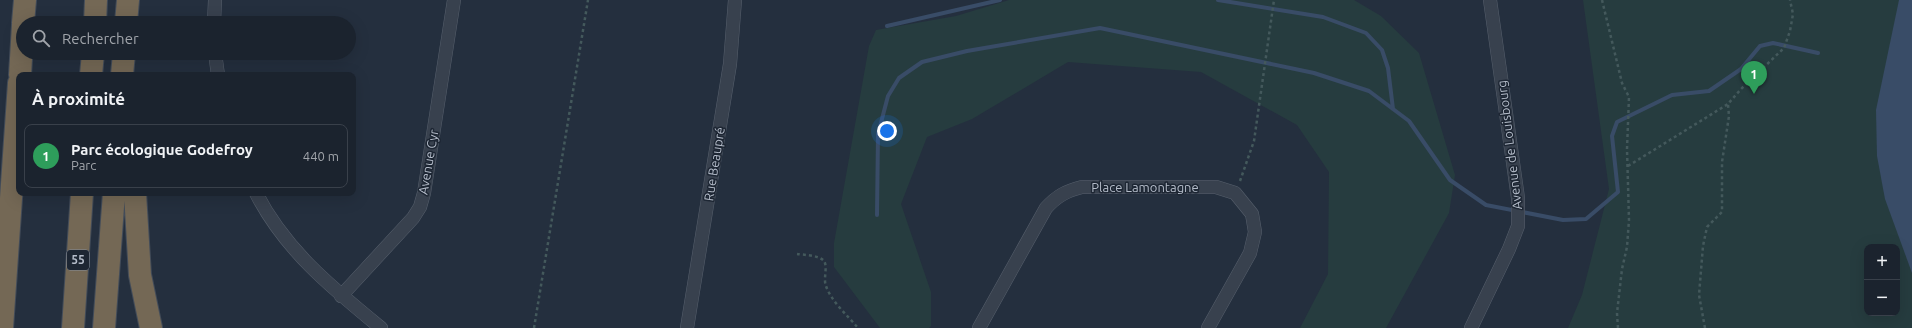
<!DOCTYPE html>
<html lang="fr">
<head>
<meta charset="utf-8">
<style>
  :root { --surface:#1b232e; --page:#242b36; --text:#f1f3f6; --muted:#a0a4aa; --line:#39404a; --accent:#ea580c }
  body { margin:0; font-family:Ubuntu,sans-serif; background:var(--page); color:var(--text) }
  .controls { position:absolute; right:12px; bottom:12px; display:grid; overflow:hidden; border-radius:8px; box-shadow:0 4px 16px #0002 }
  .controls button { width:36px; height:36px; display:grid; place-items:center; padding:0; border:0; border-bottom:1px solid var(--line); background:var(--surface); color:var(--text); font:20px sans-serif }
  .you { position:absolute; left:887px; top:131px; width:14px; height:14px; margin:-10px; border:3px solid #fff; border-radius:50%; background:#1a73e8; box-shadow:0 0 0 6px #1a73e833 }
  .badge { display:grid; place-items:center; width:26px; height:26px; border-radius:50%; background:var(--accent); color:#fff; font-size:13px; font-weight:700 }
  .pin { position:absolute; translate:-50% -33px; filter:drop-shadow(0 1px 2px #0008) }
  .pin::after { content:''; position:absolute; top:21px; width:14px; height:12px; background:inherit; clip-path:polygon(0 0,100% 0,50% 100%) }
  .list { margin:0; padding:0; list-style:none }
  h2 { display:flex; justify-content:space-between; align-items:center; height:52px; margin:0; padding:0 16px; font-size:17px }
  h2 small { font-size:13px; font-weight:400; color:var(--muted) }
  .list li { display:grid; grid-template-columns:26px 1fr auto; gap:12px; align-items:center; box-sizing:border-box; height:64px; margin:0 8px 8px; padding:0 8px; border:1px solid var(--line); border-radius:8px }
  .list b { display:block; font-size:15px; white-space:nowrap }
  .list p { margin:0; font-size:13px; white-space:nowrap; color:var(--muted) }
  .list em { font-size:13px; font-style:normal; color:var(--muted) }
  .icon { flex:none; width:22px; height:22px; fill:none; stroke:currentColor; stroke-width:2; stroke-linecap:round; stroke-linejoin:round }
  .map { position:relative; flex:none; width:1912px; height:328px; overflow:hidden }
  .search { position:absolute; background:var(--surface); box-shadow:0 4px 16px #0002; left:16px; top:16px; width:340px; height:44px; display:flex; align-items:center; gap:10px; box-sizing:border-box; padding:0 14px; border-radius:22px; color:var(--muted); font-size:15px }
  .panel { position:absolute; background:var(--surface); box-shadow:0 4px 16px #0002; left:16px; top:72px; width:340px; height:124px; border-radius:8px }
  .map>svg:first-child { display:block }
  .green { fill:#263c3f; fill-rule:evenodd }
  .water { fill:#394c67 }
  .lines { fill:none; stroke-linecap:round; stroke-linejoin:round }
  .stream { stroke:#394c67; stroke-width:4 }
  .minor-casing { stroke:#565f6c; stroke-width:14 }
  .motorway-casing { stroke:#434c59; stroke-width:24 }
  .path { stroke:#44595c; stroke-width:2.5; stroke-dasharray:3 3; stroke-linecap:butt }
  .minor { stroke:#38414e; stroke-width:13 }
  .motorway { stroke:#746855; stroke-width:22 }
  .labels { text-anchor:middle; stroke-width:3; stroke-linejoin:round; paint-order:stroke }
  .shield { fill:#1d2633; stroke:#878f9c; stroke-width:1 }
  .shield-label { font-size:12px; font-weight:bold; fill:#b4bcc9 }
  .street-label { font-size:13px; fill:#b4bcc9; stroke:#1d2633 }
</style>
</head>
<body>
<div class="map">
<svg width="1912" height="328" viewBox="0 0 1912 328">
  <rect width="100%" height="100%" fill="#242f3e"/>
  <path class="green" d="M1009 0H1354L1381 16 1419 53 1455 175 1449 213 1386 328H1300L1328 274 1329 172 1297 125 1201 72 1068 62 972 119 927 137 901 204 931 292V326L929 328H880L834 267V243L869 46 876 30 956 16Z
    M1583 0H1912V328H1568L1582 295 1609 189ZM1867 247H1897V313H1867Z"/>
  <path class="water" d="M1899 0H1912V273L1885 199 1877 156 1876 110Z"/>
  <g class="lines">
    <path class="stream" d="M1218 0 1323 17 1366 33 1382 50 1388 68 1393 109
      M887 26 1000 0
      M877 215 878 134 888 96 899 78 922 62 967 51 1100 28 1314 73 1369 91 1409 121 1450 180 1486 205 1563 220 1586 219 1618 192 1612 136 1617 122 1672 95 1709 91 1741 69 1760 46 1773 43 1818 53"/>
    <defs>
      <path id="minor" d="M214 23 215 0
        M215 53 218 75
        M256 193C285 250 332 288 381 328
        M341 296 413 218 420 207 424 193 454 0
        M687 328 730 64 735 0
        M979 328 1046 208C1057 196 1066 191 1082 187H1216L1235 193 1252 214 1255 232 1250 253 1208 328
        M1471 328 1509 249 1518 226V198L1490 0"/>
      <path id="motorway" d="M23 23 25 0
        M95 23 96 0
        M126 23 128 0
        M20 75 23 25
        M91 75 93 53
        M122 75 124 53
        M135 193 140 275 151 328
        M2 328 19 83
        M73 328 82 193
        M104 328 114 193"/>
    </defs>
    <use href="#minor" class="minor-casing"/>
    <use href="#motorway" class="motorway-casing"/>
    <path class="path" d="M1602 0 1622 83 1629 97 1627 149 1629 220 1627 247 1622 269 1617 313 1618 328
      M1628 166 1728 104
      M1240 181 1254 141 1274 0
      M797 254C804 255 819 255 824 261 828 267 823 279 826 286 831 301 848 316 858 328
      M534 328 588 0
      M1705 328 1699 295 1703 246 1707 227 1722 212V162L1729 116 1728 104 1741 89 1784 48 1790 31 1793 14 1790 0"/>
    <use href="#minor" class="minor"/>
    <use href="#motorway" class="motorway"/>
  </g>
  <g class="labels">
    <rect class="shield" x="67" y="250" width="22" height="20" rx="3"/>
    <g class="shield-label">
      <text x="78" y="264">55</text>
    </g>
    <g class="street-label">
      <text transform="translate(1509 145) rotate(-97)" y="5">Avenue de Louisbourg</text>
      <text transform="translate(428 162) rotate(-80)" y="5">Avenue Cyr</text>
      <text transform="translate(714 164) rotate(-81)" y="5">Rue Beaupré</text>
      <text x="1145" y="192">Place Lamontagne</text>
    </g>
  </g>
</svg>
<div class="controls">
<button>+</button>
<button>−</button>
</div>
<div class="you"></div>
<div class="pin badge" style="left:1754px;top:94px;background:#2e9e5b">1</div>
<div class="search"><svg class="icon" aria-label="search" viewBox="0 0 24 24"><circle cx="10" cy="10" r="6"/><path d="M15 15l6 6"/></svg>Rechercher</div>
<section class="panel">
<h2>À proximité<small></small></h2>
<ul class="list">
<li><span class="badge" style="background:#2e9e5b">1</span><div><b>Parc écologique Godefroy</b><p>Parc</p></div><em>440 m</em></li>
</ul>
</section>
</div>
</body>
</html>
